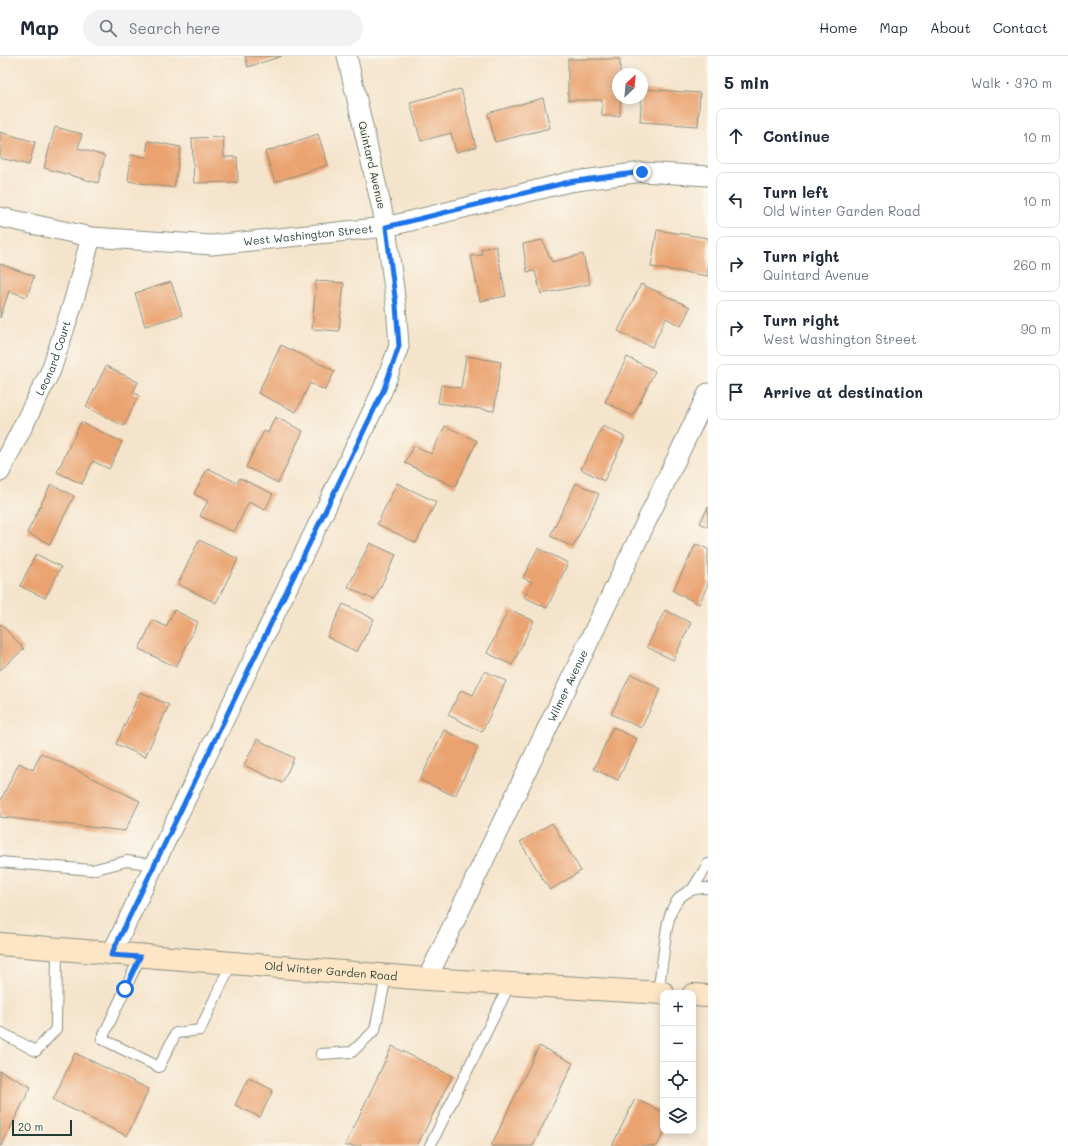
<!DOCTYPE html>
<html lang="en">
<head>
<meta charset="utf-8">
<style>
  :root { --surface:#fff; --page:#f2f2f3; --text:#1f2937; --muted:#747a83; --line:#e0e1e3 }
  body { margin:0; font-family:Mali,sans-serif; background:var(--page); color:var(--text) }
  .controls { position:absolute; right:12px; bottom:12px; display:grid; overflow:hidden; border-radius:8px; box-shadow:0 2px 10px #0003 }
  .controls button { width:36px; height:36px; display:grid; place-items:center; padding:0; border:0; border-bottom:1px solid var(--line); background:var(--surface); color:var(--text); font:20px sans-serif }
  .compass { position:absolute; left:612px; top:12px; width:36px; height:36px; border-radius:50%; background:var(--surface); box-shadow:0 2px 10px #0003; rotate:26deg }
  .scale { position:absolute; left:12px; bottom:10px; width:60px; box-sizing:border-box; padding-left:4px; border:2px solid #1f3d34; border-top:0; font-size:11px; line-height:14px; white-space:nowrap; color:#1f3d34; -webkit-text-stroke:3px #fbf7ec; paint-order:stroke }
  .stop { position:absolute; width:12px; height:12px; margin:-9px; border:3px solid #1a73e8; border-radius:50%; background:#fff }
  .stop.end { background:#1a73e8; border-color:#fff; box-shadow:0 1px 4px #0008 }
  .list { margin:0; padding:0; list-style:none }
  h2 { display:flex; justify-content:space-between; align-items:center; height:52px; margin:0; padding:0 16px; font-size:17px }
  h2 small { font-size:13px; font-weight:400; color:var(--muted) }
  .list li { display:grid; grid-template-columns:26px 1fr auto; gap:12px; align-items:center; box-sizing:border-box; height:56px; margin:0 8px 8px; padding:0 8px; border:1px solid var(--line); border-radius:8px }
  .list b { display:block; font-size:15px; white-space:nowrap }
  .list p { margin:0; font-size:13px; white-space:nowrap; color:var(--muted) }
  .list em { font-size:13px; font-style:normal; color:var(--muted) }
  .icon { flex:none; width:22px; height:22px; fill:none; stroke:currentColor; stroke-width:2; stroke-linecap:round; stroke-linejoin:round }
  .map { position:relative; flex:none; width:708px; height:1090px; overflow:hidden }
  header { display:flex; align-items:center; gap:24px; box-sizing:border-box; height:56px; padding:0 20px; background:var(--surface); border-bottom:1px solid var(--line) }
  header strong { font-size:19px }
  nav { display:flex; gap:22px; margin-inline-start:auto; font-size:14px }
  .search { width:280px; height:36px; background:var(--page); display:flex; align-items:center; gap:10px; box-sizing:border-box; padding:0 14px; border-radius:22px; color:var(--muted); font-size:15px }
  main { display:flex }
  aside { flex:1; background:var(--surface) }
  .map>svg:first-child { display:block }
  .building { fill:#eaa36f }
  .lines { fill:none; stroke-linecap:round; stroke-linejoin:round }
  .lane-casing { stroke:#8a9080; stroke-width:12 }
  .street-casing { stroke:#8a9080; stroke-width:21 }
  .secondary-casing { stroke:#8a9080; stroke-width:24 }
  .lane { stroke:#fff; stroke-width:10 }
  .street { stroke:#fff; stroke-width:19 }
  .secondary { stroke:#fde5c5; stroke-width:22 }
  .route { stroke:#1a73e8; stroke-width:5 }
  .labels { text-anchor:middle; stroke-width:3; stroke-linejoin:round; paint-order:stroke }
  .street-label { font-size:11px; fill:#1f3d34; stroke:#fbf7ec }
</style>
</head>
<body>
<header>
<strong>Map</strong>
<div class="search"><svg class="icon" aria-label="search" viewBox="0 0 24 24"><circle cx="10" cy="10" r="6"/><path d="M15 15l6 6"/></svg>Search here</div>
<nav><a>Home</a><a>Map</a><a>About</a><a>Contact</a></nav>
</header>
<main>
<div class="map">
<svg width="708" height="1090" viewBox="0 0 708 1090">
  <rect width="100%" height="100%" fill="#fbf7ec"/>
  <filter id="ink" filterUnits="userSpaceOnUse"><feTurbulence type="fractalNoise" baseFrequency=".025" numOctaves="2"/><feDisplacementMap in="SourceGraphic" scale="8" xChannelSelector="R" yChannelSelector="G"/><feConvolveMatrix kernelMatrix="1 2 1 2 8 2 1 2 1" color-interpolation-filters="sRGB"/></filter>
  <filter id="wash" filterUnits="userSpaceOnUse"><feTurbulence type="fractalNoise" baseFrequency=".012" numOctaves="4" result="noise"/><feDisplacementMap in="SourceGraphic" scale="16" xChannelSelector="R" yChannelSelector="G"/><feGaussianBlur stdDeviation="0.9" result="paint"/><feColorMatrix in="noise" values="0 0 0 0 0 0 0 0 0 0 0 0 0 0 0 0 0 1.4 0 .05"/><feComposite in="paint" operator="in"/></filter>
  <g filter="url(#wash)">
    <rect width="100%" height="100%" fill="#f5e4cc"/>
    <g id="blocks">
      <path class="building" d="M245 0H282L248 11Z
        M568 3H620V18H618V42H620V60H602V44H568Z
        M461 33 476 91 456 96 451 77 421 85 410 46Z
        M642 33 700 37 698 70 640 66Z
        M543 42 550 72 495 86 488 57Z
        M55 71 82 78 78 92 105 100 98 127 44 112Z
        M0 76 35 86 29 109 0 102Z
        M318 78 328 109 275 126 265 96Z
        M223 81 224 101H237L238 126 194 127 192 82Z
        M148 85 181 91 174 132 128 125 131 99 146 101Z
        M657 174 708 182V220L651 211Z
        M542 184 552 206 583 198 590 228 541 238 535 215 527 216 523 188Z
        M496 190 506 240 480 245 471 200 482 199 481 193Z
        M0 208 34 220 27 241 9 235 0 262Z
        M316 225 344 227 339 275 312 273Z
        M171 226 182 259 145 270 135 237Z
        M641 228 690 251 681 270 666 262 652 291 618 275Z
        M281 289 335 315 325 334 310 327 296 356 258 337Z
        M466 300 501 306 494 355 438 347 441 329 461 332Z
        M627 301 655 315 633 360 605 346Z
        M106 310 138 326 133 336 139 339 124 370 86 351Z
        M275 361 303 375 278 427 246 411 264 375 268 377Z
        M81 366 122 386 109 413 93 405 82 428 57 416Z
        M445 370 477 385 455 431 405 407 414 389 431 398Z
        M603 370 625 381 604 425 581 413Z
        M208 412 237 427 240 422 273 438 265 454 249 446 234 476 200 460 208 445 194 438Z
        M397 427 436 446 416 487 377 468Z
        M576 427 599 438 573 491 550 480Z
        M51 428 74 440 50 488 27 477Z
        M708 451V471L700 467Z
        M199 484 238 503 216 547 178 528Z
        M370 487 396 499 374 544 348 531Z
        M696 488 708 493V528L699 548 673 535Z
        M538 492 568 507 547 552 524 541 532 526 523 522Z
        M36 498 61 511 45 542 20 530Z
        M343 548 374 563 357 596 327 581Z
        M509 553 534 565 512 609 487 597Z
        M174 554 198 566 176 611 139 593 153 564 166 571Z
        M665 554 691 567 673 604 647 591Z
        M1 568 24 593 0 614V569Z
        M485 615 506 625 482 676 448 659 461 634 473 639Z
        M631 618 661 633 641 672 611 658Z
        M140 636 169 649 145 701 116 688Z
        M613 671 637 683 618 724 594 713Z
        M444 674 478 691 455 740 420 724Z
        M257 683 294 702 282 727 244 709Z
        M41 697 140 745 125 775 0 761V746L19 707 33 714Z
        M552 767 581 815 550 834 520 786Z
        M392 990 452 1020 417 1090H345Z
        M539 990 573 1007 533 1090H491Z
        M75 997 149 1033 127 1080 53 1044Z
        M0 1015 31 1031 1 1090H0Z
        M248 1022 273 1034 260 1061 235 1049Z
        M635 1043 663 1056V1075H665L657 1090H612Z"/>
    </g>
  </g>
  <g filter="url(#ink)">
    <use href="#blocks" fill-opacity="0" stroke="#8a9080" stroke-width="1"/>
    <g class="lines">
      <defs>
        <path id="lane" d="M0 806 92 814 127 805 154 809
          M692 834 708 808
          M140 901 102 983 159 1011 176 977 200 974 231 908
          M658 937C660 923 662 908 664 894 667 866 670 830 708 832
          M0 976 36 995 56 973 57 894
          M321 998 352 996 375 974 386 920
          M430 1090 510 928"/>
        <g id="street">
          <path id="s1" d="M0 161 91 181 212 189 386 171 569 126 642 116 708 120"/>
          <path id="s2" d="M0 416 51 314 74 244 91 181"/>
          <path d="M111 899 383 333 399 290 396 249 386 171 347 0"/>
          <path id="s3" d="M427 923 708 337"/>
        </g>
        <g id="secondary">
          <path id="s4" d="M0 888 427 923 663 937"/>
          <path d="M693 939 708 940"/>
        </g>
      </defs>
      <use href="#lane" class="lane-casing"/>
      <use href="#street" class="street-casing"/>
      <use href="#secondary" class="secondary-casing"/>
      <use href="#lane" class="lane"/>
      <use href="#street" class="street"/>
      <use href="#secondary" class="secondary"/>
    </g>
  </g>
  <g class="lines" filter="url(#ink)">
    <path class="route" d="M125 933 140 901 111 899 384 333 399 290 396 249 386 171 569 126 642 116"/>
  </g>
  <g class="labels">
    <g class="street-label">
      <text transform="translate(372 109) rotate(77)" y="4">Quintard Avenue</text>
      <text dy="4" stroke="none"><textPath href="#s1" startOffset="311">West Washington Street</textPath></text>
      <text dy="4" stroke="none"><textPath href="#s2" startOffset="126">Leonard Court</textPath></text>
      <text dy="4" stroke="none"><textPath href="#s3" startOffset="325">Wilmer Avenue</textPath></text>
      <text dy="4" stroke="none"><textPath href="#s4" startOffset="332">Old Winter Garden Road</textPath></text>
    </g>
  </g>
</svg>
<div class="controls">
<button>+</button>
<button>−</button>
<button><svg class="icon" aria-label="locate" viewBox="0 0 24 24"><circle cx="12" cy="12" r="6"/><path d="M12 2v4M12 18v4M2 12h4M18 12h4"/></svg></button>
<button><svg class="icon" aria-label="layers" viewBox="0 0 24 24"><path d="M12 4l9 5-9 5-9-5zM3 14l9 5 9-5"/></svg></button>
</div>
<svg class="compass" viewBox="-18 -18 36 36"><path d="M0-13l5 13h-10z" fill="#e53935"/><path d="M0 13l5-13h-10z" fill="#747a83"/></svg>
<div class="scale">20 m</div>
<div class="stop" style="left:125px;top:933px"></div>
<div class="stop end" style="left:642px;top:116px"></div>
</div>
<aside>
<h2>5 min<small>Walk · 370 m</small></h2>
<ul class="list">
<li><svg class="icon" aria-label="ahead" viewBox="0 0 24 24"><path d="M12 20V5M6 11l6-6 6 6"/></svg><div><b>Continue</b></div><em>10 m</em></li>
<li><svg class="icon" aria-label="left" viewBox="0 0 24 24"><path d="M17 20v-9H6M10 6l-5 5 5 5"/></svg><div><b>Turn left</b><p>Old Winter Garden Road</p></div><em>10 m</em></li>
<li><svg class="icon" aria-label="right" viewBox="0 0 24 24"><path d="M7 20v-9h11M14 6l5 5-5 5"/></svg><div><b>Turn right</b><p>Quintard Avenue</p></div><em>260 m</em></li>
<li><svg class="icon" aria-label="right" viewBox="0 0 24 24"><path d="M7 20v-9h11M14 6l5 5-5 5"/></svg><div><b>Turn right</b><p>West Washington Street</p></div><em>90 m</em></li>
<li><svg class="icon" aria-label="arrive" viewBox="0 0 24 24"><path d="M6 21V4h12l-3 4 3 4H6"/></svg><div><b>Arrive at destination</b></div></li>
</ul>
</aside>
</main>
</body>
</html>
